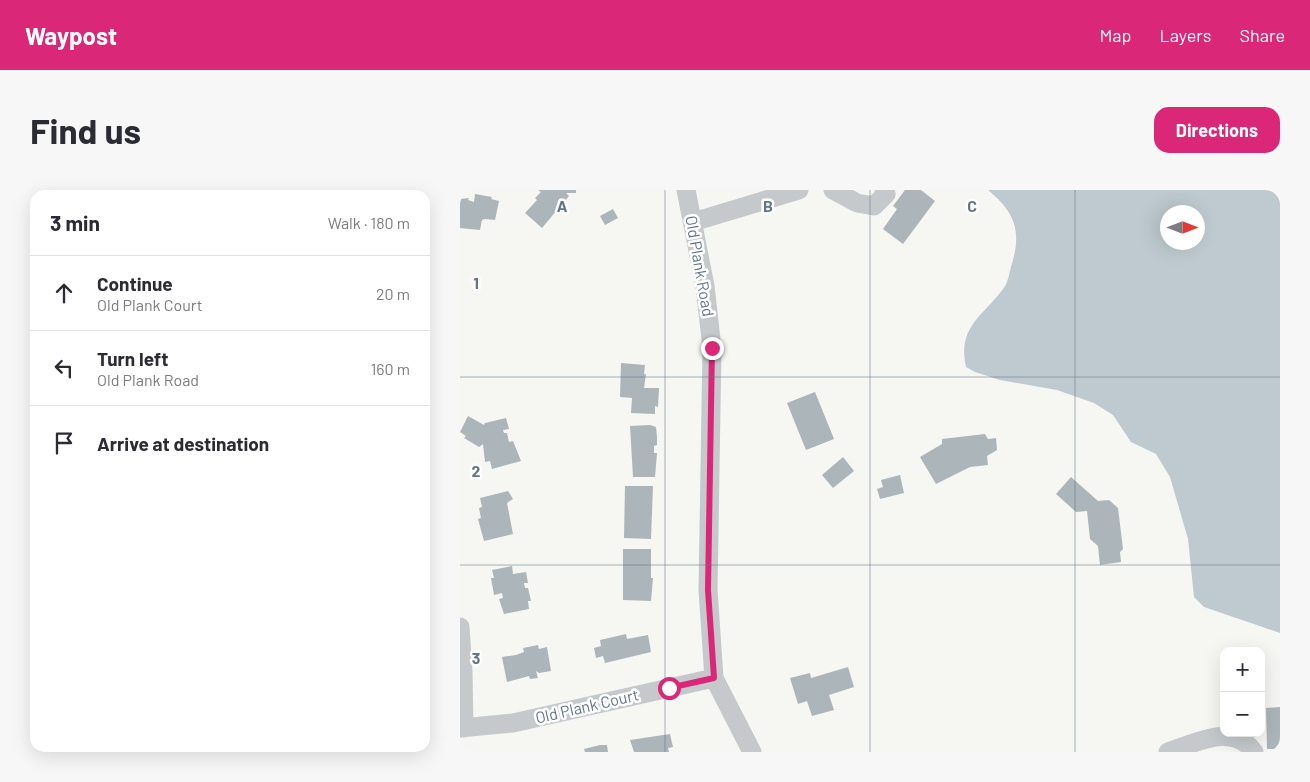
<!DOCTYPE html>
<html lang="en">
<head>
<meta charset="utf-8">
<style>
  :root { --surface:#fff; --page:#f7f7f7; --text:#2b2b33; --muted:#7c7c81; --line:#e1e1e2; --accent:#db2777 }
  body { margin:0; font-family:Barlow,sans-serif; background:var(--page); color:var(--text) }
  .controls { position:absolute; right:15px; bottom:15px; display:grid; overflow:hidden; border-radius:10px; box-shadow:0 5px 20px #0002 }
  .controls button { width:45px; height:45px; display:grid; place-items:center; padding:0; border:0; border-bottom:1px solid var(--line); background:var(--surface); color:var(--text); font:25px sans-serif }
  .compass { position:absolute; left:700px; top:15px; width:45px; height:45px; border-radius:50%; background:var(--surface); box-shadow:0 5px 20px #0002; rotate:90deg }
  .stop { position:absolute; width:15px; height:15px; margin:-11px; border:4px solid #db2777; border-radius:50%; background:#fff }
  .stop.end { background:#db2777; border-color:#fff; box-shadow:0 1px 5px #0008 }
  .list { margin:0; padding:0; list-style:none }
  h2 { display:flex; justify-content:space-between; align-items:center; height:65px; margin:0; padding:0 20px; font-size:21px }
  h2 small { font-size:16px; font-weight:400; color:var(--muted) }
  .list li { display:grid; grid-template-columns:32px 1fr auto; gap:15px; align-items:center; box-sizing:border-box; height:75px; padding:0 20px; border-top:1px solid var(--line) }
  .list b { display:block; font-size:19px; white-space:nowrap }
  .list p { margin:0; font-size:16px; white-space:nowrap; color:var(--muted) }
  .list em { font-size:16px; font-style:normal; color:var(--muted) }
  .icon { flex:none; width:28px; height:28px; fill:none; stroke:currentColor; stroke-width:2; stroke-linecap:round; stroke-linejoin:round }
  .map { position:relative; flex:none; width:820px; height:562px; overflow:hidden; border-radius:15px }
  header { display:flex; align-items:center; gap:30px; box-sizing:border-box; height:70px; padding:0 25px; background:var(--accent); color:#fff }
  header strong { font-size:24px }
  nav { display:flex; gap:28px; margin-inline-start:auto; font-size:18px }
  .intro { display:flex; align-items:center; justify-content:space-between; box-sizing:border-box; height:120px; padding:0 30px }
  h1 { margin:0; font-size:35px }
  .button { padding:12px 22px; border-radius:15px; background:var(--accent); color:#fff; font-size:18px; font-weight:700 }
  main { display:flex; gap:30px; padding:0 30px }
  aside { flex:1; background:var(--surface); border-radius:15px; box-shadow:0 5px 20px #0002 }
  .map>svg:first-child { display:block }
  .water { fill:#becacf; fill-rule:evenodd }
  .building { fill:#acb5ba }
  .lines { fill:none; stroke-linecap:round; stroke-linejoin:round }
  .minor { stroke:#c5c9cc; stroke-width:19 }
  .route { stroke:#db2777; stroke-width:6 }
  .grid { fill:none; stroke:#627686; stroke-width:1; stroke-opacity:0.55 }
  .labels { text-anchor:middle; stroke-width:5; stroke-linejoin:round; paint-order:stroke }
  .street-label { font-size:16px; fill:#627686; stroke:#fff }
  .grid-label { font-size:16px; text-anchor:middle; font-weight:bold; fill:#627686; stroke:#fff; stroke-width:5; stroke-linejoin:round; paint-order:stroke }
</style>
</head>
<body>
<header>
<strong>Waypost</strong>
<nav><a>Map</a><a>Layers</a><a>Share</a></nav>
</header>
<div class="intro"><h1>Find us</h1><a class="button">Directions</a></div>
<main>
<aside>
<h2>3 min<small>Walk · 180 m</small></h2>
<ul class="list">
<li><svg class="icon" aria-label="ahead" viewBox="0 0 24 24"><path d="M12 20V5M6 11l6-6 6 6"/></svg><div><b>Continue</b><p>Old Plank Court</p></div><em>20 m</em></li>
<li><svg class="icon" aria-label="left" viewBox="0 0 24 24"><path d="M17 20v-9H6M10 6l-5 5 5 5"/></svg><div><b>Turn left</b><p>Old Plank Road</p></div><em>160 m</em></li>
<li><svg class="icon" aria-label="arrive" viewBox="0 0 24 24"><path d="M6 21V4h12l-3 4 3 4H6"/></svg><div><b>Arrive at destination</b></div></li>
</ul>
</aside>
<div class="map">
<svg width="820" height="562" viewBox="0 0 820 562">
  <rect width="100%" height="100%" fill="#f6f6f2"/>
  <path class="water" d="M528 0H820V443L744 417 734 407 728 349 710 287 696 264 671 252 653 225 634 213 597 200 540 190 515 182 506 177C497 137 523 126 543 99 548 93 549 84 551 77 562 42 556 23 528 0ZM708 22H738V52H708Z"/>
  <path class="building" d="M78 0H116V3H106L109 6 104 12 108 18 104 23 97 20 82 38 65 23 77 10 75 8 81 2Z
    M445 0H461L475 11 443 54 423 39 437 19 433 16Z
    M15 4 32 7 31 9 39 11 35 30 25 29 22 30 20 40 0 38V9L9 8 8 10 14 12Z
    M153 19 158 28 145 35 140 26Z
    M161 173 185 175 184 184H186L184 198H199L198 217 195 216V224L171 223 172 208 160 207Z
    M355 202 374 249 346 260 327 213Z
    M8 226 24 235 25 233 46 228 49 239 43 240 44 243H47L49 252 53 251 61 271 32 279 30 271 25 272 23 254 19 257 4 248 6 246 0 242Z
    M190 235 196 237 197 247V255L194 256V263H197L195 287H173L170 236Z
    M525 244 528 249 536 248 537 260 527 266 528 275 510 277 476 294 460 267 482 254V249Z
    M383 267 394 281 373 298 362 285Z
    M440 285 444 303 420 309 417 299 423 297 421 290Z
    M611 287 638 311 649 310 658 318 663 359 660 362 661 372 640 375 638 356 630 349 627 321 616 322 596 304Z
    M165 296H193L191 349 164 348Z
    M48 301 53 309 47 313 53 344 24 351 18 329 21 328 19 318 22 317 20 308Z
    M163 359H191V388H193L191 411 163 410Z
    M52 376 53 384 66 382 68 393H64L65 398H68L71 411H68L69 419 44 424 39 409 43 408 42 403 34 405 31 388H34L32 380Z
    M166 444 167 449 188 445 191 462 145 473 143 466 136 468 134 458 141 456 140 450Z
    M78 455 79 459 87 457 91 481 79 483 76 481 78 488 70 489 69 486 47 492 42 467 56 465 64 462 63 458Z
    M388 477 394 497 369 505 374 520 352 526 347 511 338 514 330 488 350 483 351 488Z
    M820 517V559H807L806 518Z
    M210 544 213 557 208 558 209 562H174L170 550Z
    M140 555H147L148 562H125L124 559Z"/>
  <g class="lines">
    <path class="minor" d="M226 0 245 96 252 158 248 400 254 488 292 562
      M373 0 397 13 414 16 426 4 424 0
      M233 32 339 0
      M0 437 3 482 4 538
      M0 538 53 533 254 488
      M708 562C736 553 773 532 794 562"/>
  </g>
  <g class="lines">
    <path class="route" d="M209 498 254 488 248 400 252 158"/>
  </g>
  <path class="grid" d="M205 0V562M410 0V562M615 0V562M0 187H820M0 375H820"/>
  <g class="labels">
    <g class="street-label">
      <text transform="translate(240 76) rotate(80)" y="6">Old Plank Road</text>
      <text transform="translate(127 516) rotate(-13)" y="6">Old Plank Court</text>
    </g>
  </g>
  <g class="grid-label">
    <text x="102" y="22">A</text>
    <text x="308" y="22">B</text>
    <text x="512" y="22">C</text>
    <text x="16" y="99">1</text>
    <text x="16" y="287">2</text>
    <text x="16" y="474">3</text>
  </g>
</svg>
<div class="controls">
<button>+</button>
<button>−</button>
</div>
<svg class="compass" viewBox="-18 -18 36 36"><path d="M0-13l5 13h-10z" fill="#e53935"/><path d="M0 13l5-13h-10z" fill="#7c7c81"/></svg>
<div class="stop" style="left:209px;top:498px"></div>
<div class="stop end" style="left:252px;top:158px"></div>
</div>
</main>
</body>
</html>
